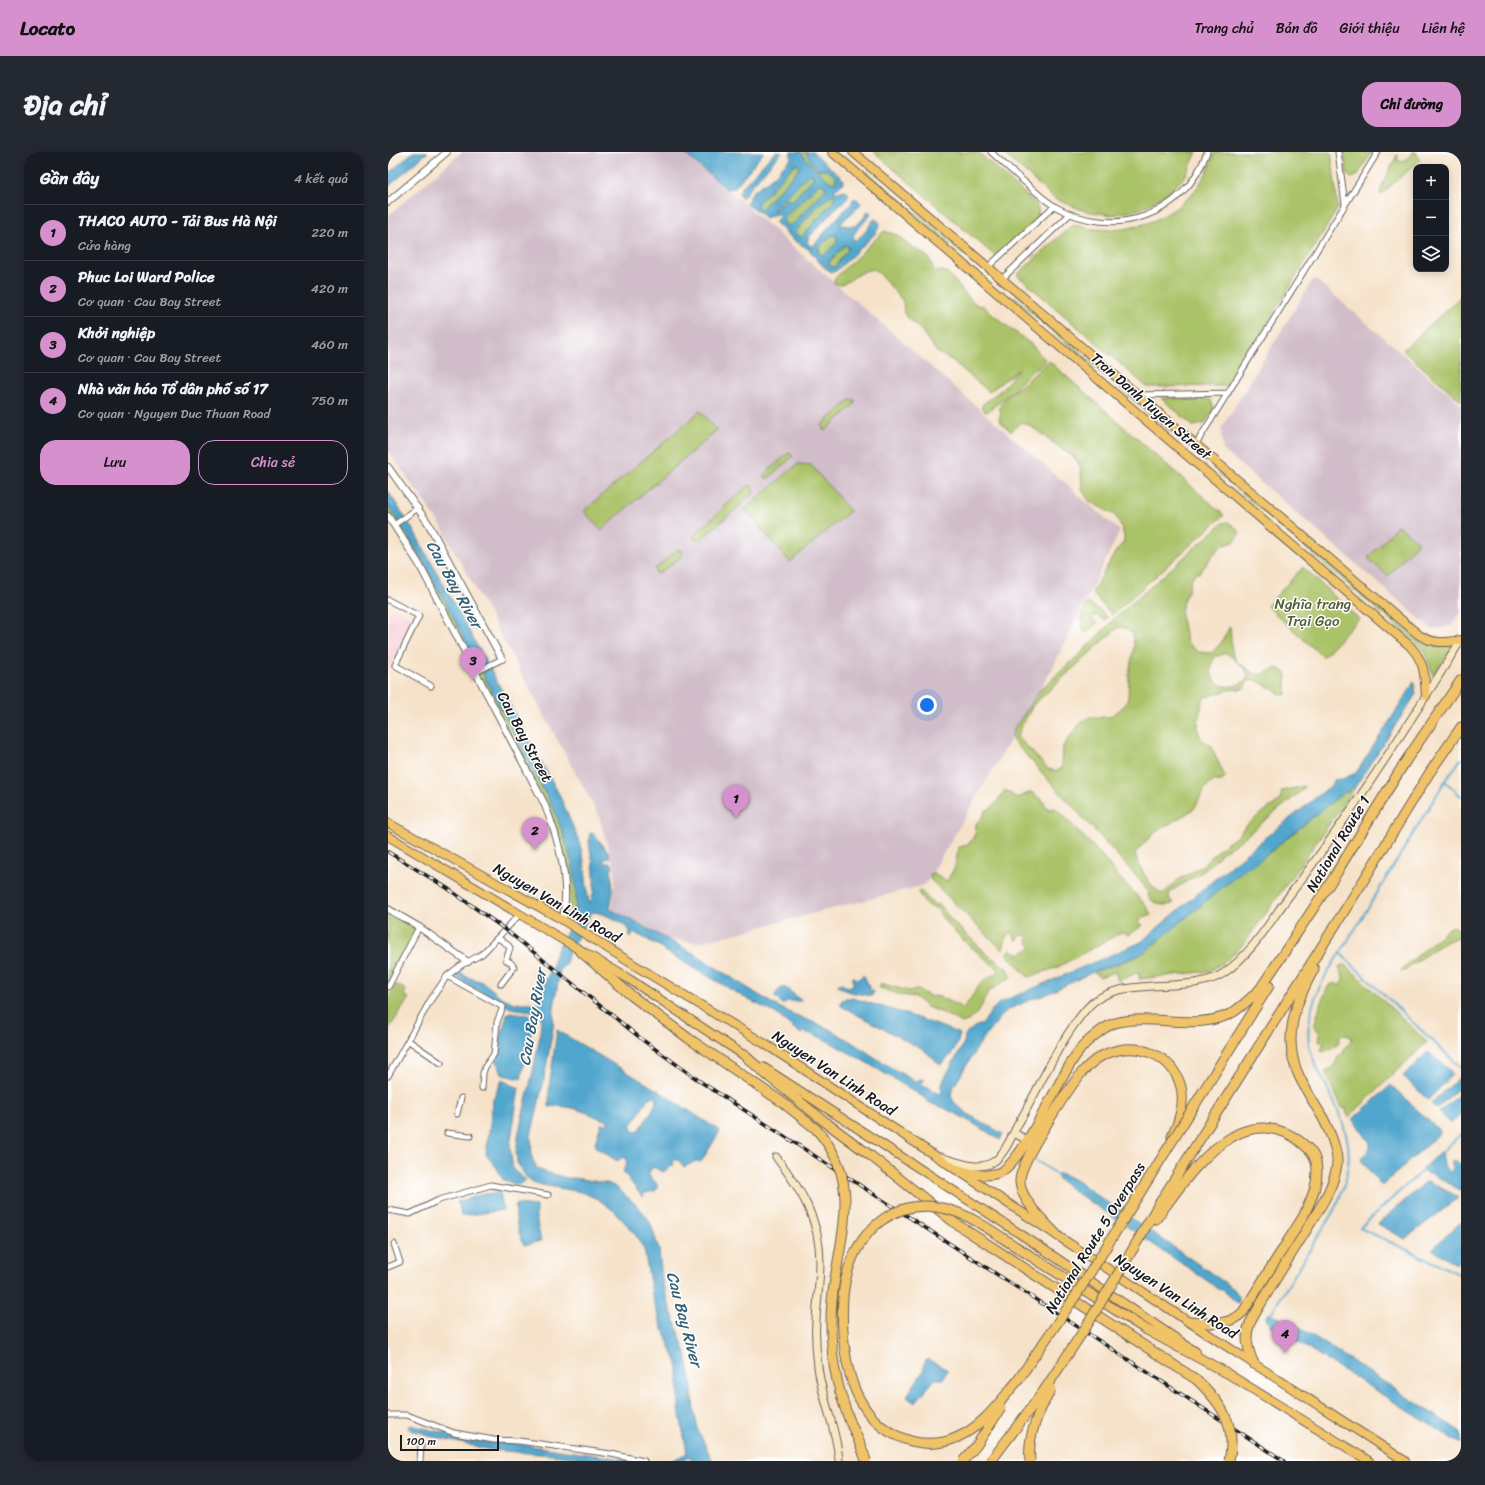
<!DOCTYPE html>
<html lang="vi">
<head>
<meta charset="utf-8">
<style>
  :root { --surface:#171b24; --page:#242831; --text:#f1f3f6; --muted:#9ea1a6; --line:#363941; --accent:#d690ce }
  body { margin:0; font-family:Sriracha,sans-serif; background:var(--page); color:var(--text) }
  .controls { position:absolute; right:12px; top:12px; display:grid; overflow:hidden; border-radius:8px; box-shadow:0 2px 10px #0003 }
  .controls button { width:36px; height:36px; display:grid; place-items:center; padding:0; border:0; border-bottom:1px solid var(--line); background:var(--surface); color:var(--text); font:20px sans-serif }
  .scale { position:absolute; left:12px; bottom:10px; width:99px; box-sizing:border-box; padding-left:4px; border:2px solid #1c1c1c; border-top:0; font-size:11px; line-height:14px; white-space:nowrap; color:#1c1c1c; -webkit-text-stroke:3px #fff; paint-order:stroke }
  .you { position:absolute; left:539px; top:553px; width:14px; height:14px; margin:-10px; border:3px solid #fff; border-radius:50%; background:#1a73e8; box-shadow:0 0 0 6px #1a73e833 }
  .badge { display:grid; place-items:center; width:26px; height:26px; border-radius:50%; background:var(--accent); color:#111; font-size:13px; font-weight:700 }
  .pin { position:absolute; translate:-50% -33px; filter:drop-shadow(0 1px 2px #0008) }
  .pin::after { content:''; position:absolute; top:21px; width:14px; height:12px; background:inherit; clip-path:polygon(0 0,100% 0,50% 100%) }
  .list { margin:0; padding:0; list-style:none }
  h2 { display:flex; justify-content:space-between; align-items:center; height:52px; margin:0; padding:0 16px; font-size:17px }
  h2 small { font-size:13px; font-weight:400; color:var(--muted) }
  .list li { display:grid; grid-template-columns:26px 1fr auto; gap:12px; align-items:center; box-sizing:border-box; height:56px; padding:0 16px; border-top:1px solid var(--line) }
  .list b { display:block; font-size:15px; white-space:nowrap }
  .list p { margin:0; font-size:13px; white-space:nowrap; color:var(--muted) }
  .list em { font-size:13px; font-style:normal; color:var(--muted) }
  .actions { display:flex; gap:8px; padding:12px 16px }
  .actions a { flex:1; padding:9px 0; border:1px solid var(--accent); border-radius:16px; text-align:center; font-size:14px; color:var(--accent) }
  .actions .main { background:var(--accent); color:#111 }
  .icon { flex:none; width:22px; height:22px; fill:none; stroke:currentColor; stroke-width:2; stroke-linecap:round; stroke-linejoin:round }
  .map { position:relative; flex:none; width:1073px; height:1309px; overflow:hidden; border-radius:16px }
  header { display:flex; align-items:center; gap:24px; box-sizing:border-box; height:56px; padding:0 20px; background:var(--accent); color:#111 }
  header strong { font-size:19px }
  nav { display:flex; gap:22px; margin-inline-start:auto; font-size:14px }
  .intro { display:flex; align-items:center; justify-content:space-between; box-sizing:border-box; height:96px; padding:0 24px }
  h1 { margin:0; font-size:28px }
  .button { padding:10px 18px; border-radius:16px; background:var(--accent); color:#111; font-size:14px; font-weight:700 }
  main { display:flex; gap:24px; padding:0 24px }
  aside { flex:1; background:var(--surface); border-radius:16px; box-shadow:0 2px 10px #0003 }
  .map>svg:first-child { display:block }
  .built { fill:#f6cfd6 }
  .industrial { fill:#d1bdc9 }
  .green { fill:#aac268; stroke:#636f42; fill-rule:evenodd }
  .water { fill:#51a6cd; stroke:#366174; fill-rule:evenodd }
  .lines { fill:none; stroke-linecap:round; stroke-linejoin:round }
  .stream { stroke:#51a6cd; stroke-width:2 }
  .minor-casing { stroke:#686159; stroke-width:7 }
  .tertiary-casing { stroke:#686159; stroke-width:8 }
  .secondary-casing { stroke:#686159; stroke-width:9 }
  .primary-casing { stroke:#686159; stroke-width:10 }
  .trunk-casing { stroke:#686159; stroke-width:10 }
  .motorway-casing { stroke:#686159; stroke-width:11 }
  .minor { stroke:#fff; stroke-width:5 }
  .tertiary { stroke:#fff; stroke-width:6 }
  .secondary { stroke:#f9e7c3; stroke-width:7 }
  .primary { stroke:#f1c369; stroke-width:8 }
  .trunk { stroke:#f1c369; stroke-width:8 }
  .motorway { stroke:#f1c369; stroke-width:9 }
  .rail-casing { stroke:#1c1c1c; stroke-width:3.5 }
  .rail { stroke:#fff; stroke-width:2; stroke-dasharray:6; stroke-linecap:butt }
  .motorway-bridge-casing { stroke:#686159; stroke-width:11; stroke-linecap:butt }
  .motorway-bridge { stroke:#f1c369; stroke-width:9 }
  .labels { text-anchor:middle; stroke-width:3; stroke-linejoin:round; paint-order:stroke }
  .street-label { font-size:15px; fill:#1c1c1c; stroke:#fff }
  .park-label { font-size:15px; fill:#555e3a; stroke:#fff }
  .water-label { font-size:16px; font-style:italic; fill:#366174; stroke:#fff }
</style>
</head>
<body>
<header>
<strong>Locato</strong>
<nav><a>Trang chủ</a><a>Bản đồ</a><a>Giới thiệu</a><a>Liên hệ</a></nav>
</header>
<div class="intro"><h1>Địa chỉ</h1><a class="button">Chỉ đường</a></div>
<main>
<aside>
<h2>Gần đây<small>4 kết quả</small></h2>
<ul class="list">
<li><span class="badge">1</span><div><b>THACO AUTO - Tải Bus Hà Nội</b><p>Cửa hàng</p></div><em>220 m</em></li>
<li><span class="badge">2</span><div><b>Phuc Loi Ward Police</b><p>Cơ quan · Cau Bay Street</p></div><em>420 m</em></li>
<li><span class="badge">3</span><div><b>Khởi nghiệp</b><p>Cơ quan · Cau Bay Street</p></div><em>460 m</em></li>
<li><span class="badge">4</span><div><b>Nhà văn hóa Tổ dân phố số 17</b><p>Cơ quan · Nguyen Duc Thuan Road</p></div><em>750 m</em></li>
</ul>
<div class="actions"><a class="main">Lưu</a><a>Chia sẻ</a></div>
</aside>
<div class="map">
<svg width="1073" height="1309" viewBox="0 0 1073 1309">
  <rect width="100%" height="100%" fill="#fff"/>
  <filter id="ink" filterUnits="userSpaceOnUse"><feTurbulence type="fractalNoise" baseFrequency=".025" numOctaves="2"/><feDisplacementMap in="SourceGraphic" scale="8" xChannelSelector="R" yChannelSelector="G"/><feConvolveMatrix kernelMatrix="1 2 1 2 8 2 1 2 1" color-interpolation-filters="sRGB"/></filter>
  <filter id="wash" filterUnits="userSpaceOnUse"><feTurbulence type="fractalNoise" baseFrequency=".012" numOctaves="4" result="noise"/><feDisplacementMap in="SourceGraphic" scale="16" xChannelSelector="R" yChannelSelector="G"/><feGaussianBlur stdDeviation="0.9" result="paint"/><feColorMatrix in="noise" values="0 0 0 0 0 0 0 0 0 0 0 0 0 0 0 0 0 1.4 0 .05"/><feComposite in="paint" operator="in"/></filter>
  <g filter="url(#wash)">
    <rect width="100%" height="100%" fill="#f6e2c9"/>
    <path class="built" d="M0 453 27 468 0 518Z"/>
    <path class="industrial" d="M74 0H296L732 379 664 517 537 733 310 791 278 787 224 758 228 722 211 664 52 372 0 298V64Z
      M926 126 1073 252V460L1063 474 1045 478 835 298 833 277Z"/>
    <path class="green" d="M412 0 418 1 420 5 447 23 448 25 447 31C436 30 420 8 412 0Z
      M486 0H590L647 51C650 55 651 59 650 63 646 73 616 96 607 104Z
      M614 0H809L797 25 780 41 753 57 724 63 697 59 667 47Z
      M827 0H943L950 56 841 234 759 235 629 123 683 74C690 72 697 76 704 77 710 77 717 78 723 78 756 77 791 61 811 33 818 23 823 12 827 0Z
      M956 0H984L969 24 963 26 959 22Z
      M1024 0H1028L1032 8C1019 20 1006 30 994 42H992L993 36 1009 3 1010 8 1013 10 1021 5Z
      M406 13H410L412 15 406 23 374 56 371 57 369 55 370 51Z
      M479 19 578 102 576 104 476 21Z
      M421 21 427 25 404 49H401L387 58H385Z
      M431 32 436 33 438 36 436 39 406 71 402 74 397 71 395 68 397 65Z
      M444 43H446L447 46 444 51 416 82 413 85 410 84 408 79C419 66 429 51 444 43Z
      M496 79 509 83 514 87 520 93 530 98 541 106 547 120 555 119 560 121 581 146 589 153 596 154 601 160 644 193 658 209 639 223 625 239 599 260H597L594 256V253L614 237 631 217 601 240 565 209 549 200 533 178 516 162 515 149 492 122 485 117C469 120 466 127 453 133L446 131 447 126Z
      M445 83 449 85V89L448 92 436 103 431 102 432 94C437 91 438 86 445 83Z
      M457 93 460 95V98L455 103 448 114 445 115 440 112Z
      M627 144 784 278 783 280 625 146Z
      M1073 144V249L1015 198Z
      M661 209 836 363 724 463 704 441 728 399 736 390V384L733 374 727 363 702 350 694 338 693 318 688 307 641 273 633 270 623 280 611 268 613 260 611 255 614 250Z
      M773 246H817L823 248 826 257 816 272 805 274Z
      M462 248H467L466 253 438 278H435L434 273Z
      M312 259 329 278 213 378 196 359Z
      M402 301 404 303V305L381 326H377L378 321 399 302Z
      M410 312 423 313 462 359 402 410 357 357Z
      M831 319H833L1033 490C1044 497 1053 495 1066 494L1045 523 1037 500 1031 493 831 322Z
      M362 333 366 336 365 342 313 387 308 388 306 386 307 382 359 334Z
      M0 353 29 399 55 446 167 660C180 692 194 730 186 765L181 763C186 723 174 693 160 656L12 378 0 361Z
      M840 370 847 375 852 381 846 390 834 394 823 405 812 421H808L803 427 801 437 795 449 793 462 796 477 799 490 810 500 824 501 833 491 842 474 844 500 849 510 867 522H874L889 516 898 521V543L890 541 869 528 860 529 855 537 840 538 816 546C813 555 807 574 812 584 814 589 820 591 824 594L826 601 837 625 834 629H826L818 635 806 657 768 680 757 690 747 701C750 713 763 738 775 742L790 728 814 714 831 697 851 683C856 672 882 656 892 648L894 639 916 634V637L849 691 836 699 816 719 783 739 781 743 782 748 786 751C778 756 765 752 760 744L761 740 750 726 625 589 624 584 626 577 652 538 689 505 727 466 835 371ZM735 475 745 482 746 494 741 522 740 547 733 557 721 565H703L694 569 675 594 674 616 669 619 660 617 629 584 645 553 729 476ZM838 501C843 504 859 517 860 523 861 531 832 544 824 523 822 516 823 511 827 505Z
      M1010 373 1030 390 1000 424 980 406Z
      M290 397 294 399V404L272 421H268L267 417Z
      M915 415 971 467 935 505 879 454Z
      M699 451 712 458 720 466 716 468 710 464H706L704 467 709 471 698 481 693 473H696L697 470 693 469 692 466Z
      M965 635 967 636 856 792 838 809 822 819 751 827V820L730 829 727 820 712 825 705 820 748 805 758 799 858 715 867 712 955 641 961 640Z
      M617 638 629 646 643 640 654 648 660 657 668 656 715 705 728 722 753 748 759 755 763 763 755 765 752 768V772L755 773 741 783 734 780 668 816 640 825 618 801 624 797 625 800 630 803V800L632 802 644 795 639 790 640 784 634 783 628 789 626 784 623 781 619 783 615 798 583 768 543 728 542 724 543 721H546L559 729 567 715 570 696 582 691 587 682 588 672 595 664 597 659C607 655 611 646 617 638Z
      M531 738C538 742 541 751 549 753L551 752 563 768 600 803 621 818 623 825 600 840 593 855 589 861 582 868 574 871 553 860 539 855 527 845 513 843 492 836V832H495L521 839 530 838 543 845 546 844 552 845 555 848H559L575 856C590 840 586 831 610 821L611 818 576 789 555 767 550 757 540 754 530 741Z
      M0 757 31 775 0 836Z
      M1066 774 1073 780V785C1056 787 1029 810 1014 820L1013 818 1061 776Z
      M954 813H958L1039 890 961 965 958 960V956H954L939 925 938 919C944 917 949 911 950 904L956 901V896L961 892 964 886 959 883 952 884 950 887 952 889C947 894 941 899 934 900L933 898 936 890H931L932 881 926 875 933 850 941 833 947 831 951 833 954 832 955 825 951 815Z
      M8 832 18 838 16 843 21 846 0 878 3 881 0 884V847Z"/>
    <path class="water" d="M25 0H40L0 35V22Z
      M295 0H376L346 36 339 37Z
      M387 0H394L365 32 355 45 353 46 351 41 354 35Z
      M403 0H412C420 8 436 30 447 31L448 25 439 18H431L423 10 419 1 416 0H425L456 28V30L447 38V41L457 38 461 42 459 47 446 58 421 85 419 90 422 94H425L448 67 463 52 465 47H469L473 51C468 60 456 65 452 74 457 72 459 74 464 74 470 75 477 64 480 59L483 61C479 71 465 76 465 88H468C476 82 480 77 485 68L488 67 492 71 491 75 487 82 448 119 444 120C435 116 430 109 424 101 420 95 411 92 406 88 399 82 393 76 387 70L391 65V62H388L377 66 371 60 358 52 365 39 385 25 403 6ZM406 13H410L412 15 406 23 374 56 371 57 369 55 370 51ZM421 22 426 25 404 49 399 47 387 58H385ZM431 32 436 33 438 36 436 39 406 71 402 74 397 71 395 68 397 65ZM444 43H446L447 46 444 51 416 82 413 85 410 84 408 79C419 66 429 51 444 43ZM445 83 449 85V89L448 92 436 103 431 102 430 97 432 94C438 91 438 86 445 83ZM457 93 460 95V98L455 103 448 114 445 115 440 112 442 108Z
      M0 339 27 381 171 642 191 689 196 709 200 745 202 752C207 741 207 725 205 713 204 704 199 690 202 681L206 682 221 701 222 705 215 709 216 711H223L225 715 223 718 225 738 222 757 305 801 385 852 403 861 439 876 462 889 494 910 528 930 532 927 537 928 533 932V934L539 935 552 942 554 940 553 935 555 929 576 891 577 883 586 875 591 873H594L604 858 611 851 753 790 841 715 945 632 946 628 954 627 968 621 1023 536 1026 529 1028 542 967 635H965L961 639 955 641 867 712 858 716 758 799 748 805 705 820 657 843 644 847 618 859 594 888 565 936C564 940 562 943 565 948 572 960 602 974 615 982L612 988C594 976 575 965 556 956 550 953 540 953 537 946 511 930 485 914 458 899 445 892 431 883 416 880L413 882 387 861 359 847 274 797 273 795 247 781 242 786 241 785 242 779C235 770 216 761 205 760L202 763 181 800 178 811 172 818 166 855 165 876 156 928 143 984 144 1006 149 1016 154 1019 179 1026H186L219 1031 228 1035 245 1050 255 1060 263 1072 271 1098 274 1127 278 1144 299 1205 303 1228 306 1258 311 1281 325 1309H304L301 1305 295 1309H283L299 1301 291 1257 290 1218 289 1212 275 1178 265 1147 256 1097 245 1079 226 1059 210 1047 193 1040 154 1033 145 1030 138 1025 129 1011 128 999 131 979 145 919 152 883 153 864 149 860 123 856 114 852 74 829 66 823 72 820 79 825 95 830 113 845 127 851H155C156 846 155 841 156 836 157 828 162 821 165 813 166 811 164 807 166 805 171 791 182 778 186 764 194 732 178 689 167 660L55 446 29 399 0 353Z
      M475 823 482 835V839H486L484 844C473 842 459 841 450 834L451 831 460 835 465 833V825H467L469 828Z
      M395 835 398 836 414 849H399L395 853 386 844 390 839Z
      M458 846H464C500 856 536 867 572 882 570 894 562 906 552 913L537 899 453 854V849Z
      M122 860 139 863 146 866 133 927 115 923 107 907 119 862Z
      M169 878 274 941 332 979 313 1010 308 1009 296 1015 290 1008H287L285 1010 286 1013 275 1020 265 1015 260 1022 269 1032V1037L267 1039 257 1041 254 1045 235 1019 239 1011 238 1006 235 1005 229 1009 209 996 207 991 213 972H218L221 970C203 963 181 951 161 955V935ZM266 944 269 947 266 955 251 979 245 980 243 974 261 946Z
      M1040 900 1062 918 1064 923 1040 948 1015 924Z
      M1071 926 1073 928V934L1048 957 1043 951Z
      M114 928 131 936 122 994 125 1018 138 1028 130 1033 115 1028 109 1016 98 1003 105 947Z
      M1003 933 1044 972 1052 978V981L994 1034 973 1008 982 996V991L965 967Z
      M1073 941V962L1063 971 1061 970 1051 960Z
      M1053 999 1055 1002C1053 1008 1056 1016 1062 1020L1064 1018 1065 1015 1063 1011 1065 1008 1069 1009 1073 1013V1040C1065 1033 1055 1028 1045 1023 1040 1021 1036 1021 1033 1018Z
      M671 1021C685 1024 704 1040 716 1048 760 1077 803 1107 846 1137L851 1144V1150L849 1151 835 1138C830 1138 827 1136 824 1132L689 1041 670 1027 668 1023Z
      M1039 1029 1069 1044V1047L1017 1087 990 1072Z
      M112 1041 116 1058 73 1064 71 1053 69 1050 95 1042Z
      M128 1052 148 1054V1066L153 1089 136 1093C130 1080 126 1067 128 1052Z
      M1073 1070V1108L1068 1112 1044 1097Z
      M881 1161 910 1175 930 1187 1073 1280V1292L918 1195 882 1174V1172L879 1169 878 1164Z
      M539 1207 560 1218 555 1227H547L527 1251 519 1245 520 1242 535 1219 536 1212Z
      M22 1273 97 1290 122 1291 249 1309H217L175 1304 104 1298 41 1284 35 1281 22 1278 20 1275Z"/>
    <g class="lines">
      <path class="stream" d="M1057 629 1073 644
        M952 801 1073 916
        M1052 1002 1073 982
        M649 1009 671 1024
        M1036 1017 972 1076 1073 1123
        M882 1163 945 1060C970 1011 963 983 940 937 926 909 916 898 922 865 927 833 949 807 966 779 996 729 1027 679 1057 629L1073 607"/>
    </g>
  </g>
  <g filter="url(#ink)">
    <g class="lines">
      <defs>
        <path id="minor" d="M603 0C615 11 627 22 639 32 648 40 657 49 668 55 726 88 797 64 819 0
          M950 0 957 52
          M600 115 666 54
          M614 127 682 62
          M750 243 840 241
          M808 292 990 0
          M6 373 30 356
          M0 448 31 464 7 513 43 534
          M88 520 114 507
          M110 786 120 793 122 796 118 808 123 811 126 815 113 832
          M59 824 115 855 109 870 106 902 97 915 95 921 94 936
          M0 835 31 775
          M21 889 53 911
          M0 924 42 849 59 824 72 814 94 802 132 762
          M69 962 73 946
          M59 981 82 984
          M0 1058 22 1062 51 1048 103 1033 160 1043
          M0 1115 12 1110 6 1092
          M0 1263H19L66 1281 106 1288 131 1289 223 1302 256 1309
          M32 1309 33 1294"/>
        <path id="tertiary" d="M0 50 59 0
          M0 315 40 371 114 507
          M0 364 31 412 156 651C171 688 182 727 175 768
          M0 757 31 775 80 810"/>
        <path id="secondary" d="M626 981 639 988
          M388 1005C413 1037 432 1068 432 1110 432 1129 429 1149 428 1168 427 1183 428 1199 430 1214 433 1246 449 1276 451 1309
          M552 1005C567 1009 590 1020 605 1010 615 1005 624 984 629 974 652 935 670 889 700 855 731 821 801 844 836 821 862 803 880 773 898 748 961 665 1018 577 1073 488"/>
        <path id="primary" d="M444 0 1022 494C1038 512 1036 522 1038 544
          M465 0 1031 483C1045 492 1057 491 1073 488"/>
        <path id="trunk" d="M0 671 175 768 248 814 377 892 801 1170 1017 1309
          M0 684 241 827 360 906
          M375 915 640 1087 808 1200
          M832 1217 981 1309"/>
        <path id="motorway" d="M947 723 1019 607 1073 528
          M191 798 244 844 300 886 394 950 428 977
          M856 874 881 834
          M356 903 380 924 436 969 483 1004 567 1071 809 1228
          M568 1017C582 1021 596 1026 610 1021 634 1014 672 922 691 899 695 893 701 888 706 884 712 879 721 873 727 871 764 861 806 879 842 862 853 856 863 846 872 837L950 719
          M768 1067C790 1038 812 1003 844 985 867 971 894 974 914 991 920 996 926 1001 928 1010 932 1030 923 1048 915 1065L855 1160C841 1175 819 1171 801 1170
          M670 1084C657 1070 633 1049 632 1030 630 1012 682 934 696 918 702 912 709 905 718 902 748 889 784 902 793 935 797 951 791 971 784 985
          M630 1096 759 1178 837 1220
          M745 1097 769 1055 974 731 1042 620 1073 575
          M866 1212C860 1198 856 1185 862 1171 879 1139 900 1108 919 1077 931 1057 946 1036 949 1012 950 998 941 978 935 966 927 953 919 940 912 926 893 888 907 851 926 817"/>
      </defs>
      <use href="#minor" class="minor-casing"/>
      <use href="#tertiary" class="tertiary-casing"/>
      <use href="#secondary" class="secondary-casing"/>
      <use href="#primary" class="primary-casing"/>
      <use href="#trunk" class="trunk-casing"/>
      <use href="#motorway" class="motorway-casing"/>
      <use href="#minor" class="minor"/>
      <use href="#tertiary" class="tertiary"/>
      <use href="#secondary" class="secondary"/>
      <use href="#primary" class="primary"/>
      <use href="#trunk" class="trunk"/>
      <use href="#motorway" class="motorway"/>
      <defs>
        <path id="rail" d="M0 700 59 736 118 778 256 889 313 930 896 1309"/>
      </defs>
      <use href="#rail" class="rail-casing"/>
      <use href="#rail" class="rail"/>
      <defs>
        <path id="motorway-bridge" d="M428 977C471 1024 456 1071 447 1127 443 1149 442 1171 444 1193 445 1218 452 1243 461 1267 467 1281 474 1294 478 1309
          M630 1096C609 1083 587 1065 562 1058 507 1042 468 1079 457 1130 454 1146 454 1163 455 1179 458 1226 472 1275 523 1289 539 1293 555 1292 570 1285 597 1273 614 1246 633 1225
          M630 1228 687 1145 856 874
          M809 1228C834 1252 849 1273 841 1309
          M575 1309 588 1294 613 1256
          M603 1309 655 1240 698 1175 745 1097
          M642 1309C639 1283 651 1259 663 1237"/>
      </defs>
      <use href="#motorway-bridge" class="motorway-bridge-casing"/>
      <use href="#motorway-bridge" class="motorway-bridge"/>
    </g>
  </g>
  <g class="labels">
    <g class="street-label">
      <text transform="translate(763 254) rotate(41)" y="5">Tran Danh Tuyen Street</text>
      <text transform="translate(137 585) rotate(62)" y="5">Cau Bay Street</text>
      <text transform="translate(950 692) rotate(-59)" y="5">National Route 1</text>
      <text transform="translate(169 751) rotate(30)" y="5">Nguyen Van Linh Road</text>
      <text transform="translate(446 921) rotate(33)" y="5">Nguyen Van Linh Road</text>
      <text transform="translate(707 1086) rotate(-58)" y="5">National Route 5 Overpass</text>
      <text transform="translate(788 1144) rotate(33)" y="5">Nguyen Van Linh Road</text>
    </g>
    <g class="park-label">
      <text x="925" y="457">Nghĩa trang<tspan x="925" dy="17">Trại Gạo</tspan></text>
    </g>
    <g class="water-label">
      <text transform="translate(67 432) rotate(61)" y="6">Cau Bay River</text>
      <text transform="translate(144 865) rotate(-80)" y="6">Cau Bay River</text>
      <text transform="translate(297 1167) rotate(75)" y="6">Cau Bay River</text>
    </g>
  </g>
</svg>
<div class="controls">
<button>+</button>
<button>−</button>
<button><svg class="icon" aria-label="layers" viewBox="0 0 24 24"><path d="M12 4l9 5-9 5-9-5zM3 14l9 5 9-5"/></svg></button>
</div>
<div class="scale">100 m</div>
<div class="you"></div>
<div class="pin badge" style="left:348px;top:666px">1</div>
<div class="pin badge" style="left:147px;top:698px">2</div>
<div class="pin badge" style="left:85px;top:528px">3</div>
<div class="pin badge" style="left:897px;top:1201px">4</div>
</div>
</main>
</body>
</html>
